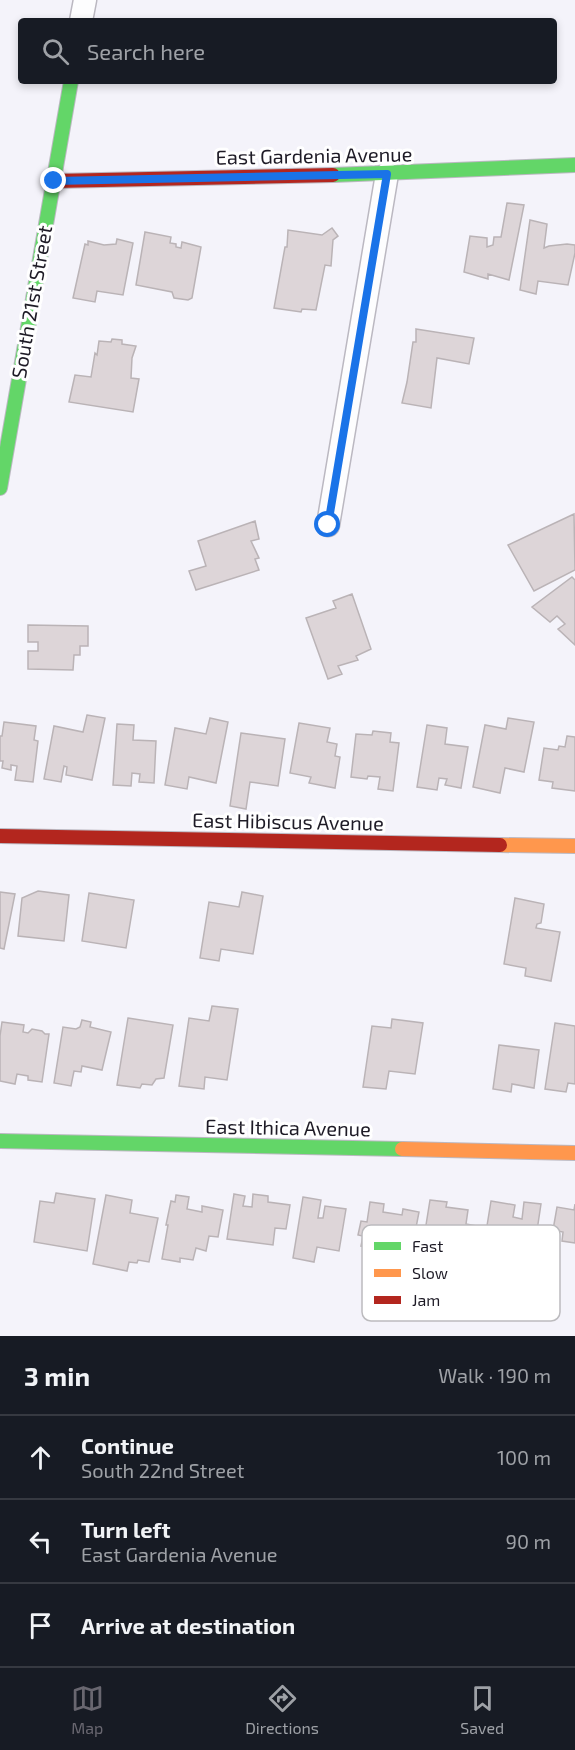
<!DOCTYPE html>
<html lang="en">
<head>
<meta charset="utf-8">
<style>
  :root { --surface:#171b24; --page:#242831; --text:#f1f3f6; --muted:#9ea1a6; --line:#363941; --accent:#696770 }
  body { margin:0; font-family:"Exo 2",sans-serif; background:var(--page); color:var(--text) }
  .stop { position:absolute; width:18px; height:18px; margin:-14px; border:4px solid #1a73e8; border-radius:50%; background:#fff }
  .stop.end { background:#1a73e8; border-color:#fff; box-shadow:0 2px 6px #0008 }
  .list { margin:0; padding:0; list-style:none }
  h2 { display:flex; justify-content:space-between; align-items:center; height:78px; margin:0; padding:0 24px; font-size:26px }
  h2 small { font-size:20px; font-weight:400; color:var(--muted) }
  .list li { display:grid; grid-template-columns:39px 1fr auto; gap:18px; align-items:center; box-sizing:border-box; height:84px; padding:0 24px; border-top:2px solid var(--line) }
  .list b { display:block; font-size:22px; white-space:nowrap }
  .list p { margin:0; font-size:20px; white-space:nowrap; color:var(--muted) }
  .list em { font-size:20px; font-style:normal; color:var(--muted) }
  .icon { flex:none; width:33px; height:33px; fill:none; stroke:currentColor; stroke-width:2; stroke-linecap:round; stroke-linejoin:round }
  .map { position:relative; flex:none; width:575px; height:1336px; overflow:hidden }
  .search { position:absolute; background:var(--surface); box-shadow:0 3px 9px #0003; left:18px; right:18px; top:18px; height:66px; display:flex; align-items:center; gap:15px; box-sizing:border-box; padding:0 21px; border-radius:6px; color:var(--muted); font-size:22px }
  .sheet { height:330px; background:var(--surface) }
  nav { display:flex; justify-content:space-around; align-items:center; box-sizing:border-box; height:84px; border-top:2px solid var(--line); background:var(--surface); font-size:16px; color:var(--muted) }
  nav a { display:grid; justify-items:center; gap:3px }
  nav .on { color:var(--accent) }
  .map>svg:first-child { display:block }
  .building { fill:#ddd5d8; stroke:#bab3b6; stroke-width:1.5 }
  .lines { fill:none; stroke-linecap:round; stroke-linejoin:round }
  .street-casing { stroke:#bbb8c1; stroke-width:25 }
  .fast-casing { stroke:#bbb8c1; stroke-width:16 }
  .slow-casing { stroke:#bbb8c1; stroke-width:16 }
  .jam-casing { stroke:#bbb8c1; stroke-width:16 }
  .street { stroke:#fdfdfe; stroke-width:22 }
  .fast { stroke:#63d668; stroke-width:14 }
  .slow { stroke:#ff974d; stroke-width:14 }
  .jam { stroke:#b3261e; stroke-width:14 }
  .route { stroke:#1a73e8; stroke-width:8 }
  .labels { text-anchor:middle; stroke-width:6; stroke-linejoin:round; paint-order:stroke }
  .street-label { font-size:20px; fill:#1e1b26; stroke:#fff }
  .key { fill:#fff; stroke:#bcbbbe; stroke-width:1.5 }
  .key-label { font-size:16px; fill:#1e1b26 }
</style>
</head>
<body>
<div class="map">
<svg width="575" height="1336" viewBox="0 0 575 1336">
  <rect width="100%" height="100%" fill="#f4f3fa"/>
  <path class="building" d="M507 203 524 205 509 280 488 274V279L464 272 470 236 487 238V247L493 245 494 237H501Z
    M530 220 547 224 544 248 549 246 567 244 575 245V253L568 285 538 281 536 294 520 290Z
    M332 228 338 236 333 240 331 266 325 265 316 310 302 309 301 312 274 308 285 247H287L288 230 322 235Z
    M145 232 171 237 170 243 176 244V247L181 248 182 242 201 247 192 298 188 300 174 298 172 292 136 285Z
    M117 239 133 243 123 295 97 291 95 302 73 298 85 244 88 245V241L104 245 116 244Z
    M416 329 474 338 469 364 437 358 431 408 402 403 407 382 413 342H416Z
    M112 339 122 340V344L136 346 132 358 131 378 139 379 133 412 69 402 75 375 91 377 95 353 97 355 99 341 111 342Z
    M574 514 575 570 534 591 508 545Z
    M255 521 259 539 251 541 259 558 255 559 259 570 196 590 189 571 206 566 198 541Z
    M572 577 575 580V645L558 629 565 624 557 616 550 622 532 607Z
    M352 594 371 649 356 656 358 660 338 666 342 674 328 679 306 618 336 608 333 601Z
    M28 625 88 626V646H80V655H74L73 670 28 669V651H38V642H28Z
    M87 715 105 718 92 780 66 775 67 767 64 766 61 782 44 779 54 726 83 732Z
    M210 718 228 722 216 783 189 777 187 789 165 785 175 728 206 734Z
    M508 718 534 722 524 772 505 768 500 793 473 787 485 725 506 729Z
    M4 722 36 726 34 740 38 741 33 782 15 780 17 766 11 765V770L2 768 3 761H0V736H2Z
    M299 723 330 728 327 742 337 744 335 756 340 757 335 788 309 783 311 777 290 773Z
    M117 724 134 725 133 740 156 741 154 783 139 782 140 774 132 773 131 786 113 785Z
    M427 725 447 728 445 744 468 747 461 788 445 785 447 779 439 778 437 790 417 787Z
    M373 731 391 733 390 742 399 743 393 791 378 789 380 777 368 776 367 779 351 777 356 734 372 735Z
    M241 733 285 739 278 786 250 782 246 809 230 806Z
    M567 736 575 737V791L552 788 553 782 539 780 544 748 558 750 559 746 565 747Z
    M38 891 69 895 64 941 18 936 22 898Z
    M0 892 15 894 4 949 0 948Z
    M242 892 263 896 253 954 221 949 219 961 200 958 209 902 239 907Z
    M89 893 134 900 126 948 82 941Z
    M515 898 544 904 541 923 537 924 536 928 560 932 551 981 525 976 526 968 504 964Z
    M212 1006 238 1009 227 1080 205 1077 204 1089 179 1086 189 1018 209 1021Z
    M128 1018 173 1025 164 1078 156 1079 152 1085 142 1084 140 1088 117 1085Z
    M392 1019 423 1023 415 1074 389 1071 386 1089 363 1087 372 1026 391 1028Z
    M82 1020 91 1022 90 1027 111 1032 102 1070 82 1066 81 1072 74 1071 71 1086 54 1083 63 1027 76 1029 80 1027Z
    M2 1022 24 1025 23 1032 28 1033 32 1029 42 1031 45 1034H49L42 1082 28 1080V1076L17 1074 15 1084 0 1081V1036Z
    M555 1023 575 1026V1084L568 1083 566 1092 545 1089Z
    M499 1045 539 1050 534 1088 512 1084 511 1092 493 1089Z
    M56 1193 95 1199 87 1251 34 1242 40 1201 54 1203Z
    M234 1194 245 1196 243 1206 252 1207 253 1194 268 1196V1202L290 1205 286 1229 275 1228 273 1245 227 1239Z
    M106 1195 132 1200 130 1213 158 1218 149 1262 138 1260 137 1263 129 1262 127 1271 93 1264Z
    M176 1195 189 1197 187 1209 202 1212V1206L223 1210 218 1237 209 1236 206 1251 196 1248 193 1260 180 1258V1262L162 1259 168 1225H166L171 1201 175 1202Z
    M303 1197 321 1200 318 1218H323L325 1206 346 1209 339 1251 317 1247 314 1262 293 1258Z
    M430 1200 447 1202 446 1207 468 1210 466 1224 477 1226 471 1266 440 1262 441 1253 422 1250Z
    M491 1201 515 1205 513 1217 522 1219 524 1202 541 1204 533 1257 505 1253 503 1267 481 1263Z
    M370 1202 384 1204 383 1212 402 1215 403 1209 419 1212 414 1238 411 1237 407 1259 375 1254 376 1248 361 1246 363 1236 358 1235 361 1221 367 1222Z
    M575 1204V1243L562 1241 563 1232 553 1230 557 1207 574 1210Z"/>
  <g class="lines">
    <defs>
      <path id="street" d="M81 21 85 0
        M328 525 387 174"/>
      <path id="fast" d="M333 175 575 165
        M0 488 71 81
        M0 1141 402 1149"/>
      <path id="slow" d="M500 845 575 846
        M402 1149 575 1153"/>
      <path id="jam" d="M54 181 333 175
        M0 836 500 845"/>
    </defs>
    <use href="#street" class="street-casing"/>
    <use href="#fast" class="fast-casing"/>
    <use href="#slow" class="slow-casing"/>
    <use href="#jam" class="jam-casing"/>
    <use href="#street" class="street"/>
    <use href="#fast" class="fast"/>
    <use href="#slow" class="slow"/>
    <use href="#jam" class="jam"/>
  </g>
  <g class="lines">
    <path class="route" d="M54 181 387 174 328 525"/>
  </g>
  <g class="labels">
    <g class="street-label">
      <text transform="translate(314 156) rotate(-1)" y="7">East Gardenia Avenue</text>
      <text transform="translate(32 302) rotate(-80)" y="7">South 21st Street</text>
      <text transform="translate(288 822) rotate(1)" y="7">East Hibiscus Avenue</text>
      <text transform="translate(288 1128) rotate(1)" y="7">East Ithica Avenue</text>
    </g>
  </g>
  <rect x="362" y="1225" width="198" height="96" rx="9" class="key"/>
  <rect x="374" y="1242" width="27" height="8" fill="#63d668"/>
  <rect x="374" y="1269" width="27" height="8" fill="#ff974d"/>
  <rect x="374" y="1296" width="27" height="8" fill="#b3261e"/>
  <g class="key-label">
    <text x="412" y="1252">Fast</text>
    <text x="412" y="1279">Slow</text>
    <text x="412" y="1306">Jam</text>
  </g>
</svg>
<div class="stop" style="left:328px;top:525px"></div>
<div class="stop end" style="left:54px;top:181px"></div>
<div class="search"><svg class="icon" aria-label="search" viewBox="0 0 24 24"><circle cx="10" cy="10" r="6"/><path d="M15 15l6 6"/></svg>Search here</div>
</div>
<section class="sheet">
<h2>3 min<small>Walk · 190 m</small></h2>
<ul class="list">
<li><svg class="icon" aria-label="ahead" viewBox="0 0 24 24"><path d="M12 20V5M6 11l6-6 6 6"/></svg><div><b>Continue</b><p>South 22nd Street</p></div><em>100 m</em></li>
<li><svg class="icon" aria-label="left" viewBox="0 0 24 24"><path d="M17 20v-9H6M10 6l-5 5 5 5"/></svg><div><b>Turn left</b><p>East Gardenia Avenue</p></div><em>90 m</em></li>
<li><svg class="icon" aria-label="arrive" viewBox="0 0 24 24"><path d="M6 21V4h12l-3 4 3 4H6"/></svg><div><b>Arrive at destination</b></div></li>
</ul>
</section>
<nav>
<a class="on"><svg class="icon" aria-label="map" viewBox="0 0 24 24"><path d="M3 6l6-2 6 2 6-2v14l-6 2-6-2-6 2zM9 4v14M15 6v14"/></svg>Map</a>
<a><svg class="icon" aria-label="directions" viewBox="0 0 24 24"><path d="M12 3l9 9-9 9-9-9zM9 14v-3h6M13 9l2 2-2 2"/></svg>Directions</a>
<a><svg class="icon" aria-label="saved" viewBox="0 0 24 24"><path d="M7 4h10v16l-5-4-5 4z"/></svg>Saved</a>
</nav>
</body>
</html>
